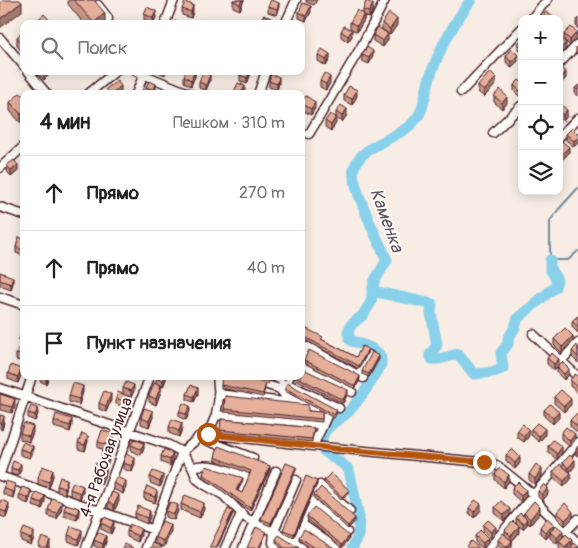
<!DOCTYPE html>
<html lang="ru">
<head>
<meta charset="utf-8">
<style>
  :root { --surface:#fff; --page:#f2f2f2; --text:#202124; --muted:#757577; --line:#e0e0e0 }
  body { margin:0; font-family:Pangolin,sans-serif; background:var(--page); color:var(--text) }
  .controls { position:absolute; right:15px; top:15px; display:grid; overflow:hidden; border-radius:10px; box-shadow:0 2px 12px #0003 }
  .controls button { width:45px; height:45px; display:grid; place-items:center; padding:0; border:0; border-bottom:1px solid var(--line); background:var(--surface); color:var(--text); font:25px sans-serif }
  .stop { position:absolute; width:15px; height:15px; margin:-11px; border:4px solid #b45309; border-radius:50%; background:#fff }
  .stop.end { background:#b45309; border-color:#fff; box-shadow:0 1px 5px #0008 }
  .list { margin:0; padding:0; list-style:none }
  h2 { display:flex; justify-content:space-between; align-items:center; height:65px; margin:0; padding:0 20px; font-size:21px }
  h2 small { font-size:16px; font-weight:400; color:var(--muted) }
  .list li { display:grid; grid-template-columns:32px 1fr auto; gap:15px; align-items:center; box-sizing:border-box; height:75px; padding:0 20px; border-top:1px solid var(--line) }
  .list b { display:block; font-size:19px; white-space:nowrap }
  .list em { font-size:16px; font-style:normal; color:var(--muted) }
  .icon { flex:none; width:28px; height:28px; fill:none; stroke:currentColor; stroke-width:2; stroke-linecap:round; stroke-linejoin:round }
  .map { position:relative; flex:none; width:578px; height:548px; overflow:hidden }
  .search { position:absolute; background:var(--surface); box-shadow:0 2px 12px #0003; left:20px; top:20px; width:285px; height:55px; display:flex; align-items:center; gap:12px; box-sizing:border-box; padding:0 18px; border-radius:10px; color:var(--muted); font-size:19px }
  .panel { position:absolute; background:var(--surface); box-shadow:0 2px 12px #0003; left:20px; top:90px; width:285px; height:290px; border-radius:10px }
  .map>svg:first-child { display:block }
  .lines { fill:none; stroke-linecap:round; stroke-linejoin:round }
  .stream { stroke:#708a9e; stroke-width:2 }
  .river { stroke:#89d1eb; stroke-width:11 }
  .minor-casing { stroke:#4a1f2b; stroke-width:11 }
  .minor { stroke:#fdfcf7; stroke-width:8 }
  .wall { fill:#c59684; stroke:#4a1f2b }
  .shaded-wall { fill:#a07a6c; stroke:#4a1f2b }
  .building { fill:#e5af9a; stroke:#4a1f2b }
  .route { stroke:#b45309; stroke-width:6 }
  .labels { text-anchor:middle; stroke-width:4; stroke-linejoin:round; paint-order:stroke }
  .street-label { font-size:16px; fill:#4a1f2b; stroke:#fdfcf7 }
  .water-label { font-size:18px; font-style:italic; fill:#5d5465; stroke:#fdfcf7 }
</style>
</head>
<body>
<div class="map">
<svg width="578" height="548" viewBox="0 0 578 548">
  <rect width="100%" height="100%" fill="#f8ede4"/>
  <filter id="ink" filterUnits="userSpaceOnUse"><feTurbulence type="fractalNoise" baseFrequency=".02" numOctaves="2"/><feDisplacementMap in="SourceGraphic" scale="10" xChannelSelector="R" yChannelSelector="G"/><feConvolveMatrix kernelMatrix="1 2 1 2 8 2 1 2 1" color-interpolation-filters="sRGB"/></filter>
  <g filter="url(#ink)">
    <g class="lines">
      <path class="stream" d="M578 188 558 210 550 221V260H568L578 251"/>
      <path class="river" d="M372 291 432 304 431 313 437 345 430 355 432 359H439L458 354 474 374C483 373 496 373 503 368L501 353 508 344V339L515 327 518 318 555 287 557 280 550 269V260
        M352 548 358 537 359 517 349 470C341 460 327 457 320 446 321 439 323 434 327 429 333 422 340 419 346 414 353 408 380 372 381 363 382 361 380 355 378 353 372 346 358 344 350 340L348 332 351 325 363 315 371 302 374 282 387 260C380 245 349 181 354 168 364 140 406 140 420 113 425 103 426 88 430 77 439 49 454 23 471 0"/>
      <defs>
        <path id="minor" d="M98 5 108 18 107 24
          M531 19 547 0
          M165 24 174 0
          M285 24 296 0
          M0 38 24 66
          M559 64 578 44
          M28 71 47 94
          M135 71 191 94
          M461 92 522 28
          M88 94 116 71
          M136 94 145 71
          M258 94 266 71
          M493 133 522 105
          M309 134 361 47 385 0
          M559 137 578 118
          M0 168 24 146
          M0 207 24 215
          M0 297 24 305
          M533 334 578 377
          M301 358 308 347 363 378
          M561 361 578 343
          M301 366 352 392
          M359 375 369 355
          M238 376 280 389 286 383 339 408
          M274 376 286 383 290 376
          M0 388 169 445 182 452
          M218 394 293 403
          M216 415 323 425 327 416C321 413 315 408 308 406 297 402 286 400 280 389
          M208 434 313 446 323 425
          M198 437 253 458
          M313 446 491 463 498 466 534 495 542 508 578 543
          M182 452 192 467 197 479 205 485 223 495 246 518 263 527 274 531 302 548
          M192 467C210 462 228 470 245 476L246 479 242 489
          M0 474 32 376
          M0 476 154 530
          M311 502 347 532
          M302 524 336 548
          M566 531 578 519
          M294 543 315 491 320 485 350 511
          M86 548 150 376
          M146 548 182 452 203 434H208L216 415 219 397 217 376
          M225 548 241 514
          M243 548 276 471
          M276 548 273 543 274 531 296 480
          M489 548 578 442"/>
      </defs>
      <use href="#minor" class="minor-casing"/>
      <use href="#minor" class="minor"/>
    </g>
    <path class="wall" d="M68 0H94L105 24H84L68 4Z
      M233 0H244L240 10 233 7Z
      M306 0H317L314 5 306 2Z
      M268 6 279 9 277 15 268 12Z
      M182 9 193 11 191 18 182 15Z
      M363 10H373L369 18 364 16V20L357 32 350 28V22L363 13Z
      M299 12H311L306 21 299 18Z
      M144 14 156 17 153 24 144 20Z
      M578 18V29L576 26V21Z
      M382 23 397 25 390 35 382 29Z
      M341 31 352 36 348 42 341 37Z
      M24 32V54L17 46V37Z
      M564 34 577 38 570 46 564 40Z
      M373 35 388 40 383 47 373 41Z
      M559 37 566 49 561 54 559 52Z
      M522 39V53L518 49V44Z
      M578 45V55L576 53V47Z
      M318 55 330 59 326 66 318 61Z
      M362 55 373 56 369 64 362 61Z
      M506 56 518 61 511 68 506 62Z
      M36 71H53L44 80Z
      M156 71H166L165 75Z
      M195 71V76L191 86 184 82V76Z
      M251 71V73L247 84 240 81V75Z
      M210 81 206 90 199 88V82Z
      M269 81 279 83 277 90 269 87Z
      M320 81 330 83 326 90 320 87Z
      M522 82 521 98 514 91V85Z
      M496 84 484 97 478 92V86Z
      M578 85V96L575 94V88Z
      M146 87 156 90 155 94H149L146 93Z
      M344 95 357 96 352 105 344 101Z
      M24 96V120L21 123 10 111V102Z
      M494 96 507 103 502 109 494 102Z
      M301 103 315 108 311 115 301 109Z
      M559 103 567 116 563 121 559 118V124Z
      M336 112 347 115 342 122 336 118Z
      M325 121 336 123 331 131 325 127Z
      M566 134H578L574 147 566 140Z
      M522 147V159L519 156V150Z
      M7 165 18 171 11 177 7 171Z
      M24 239V256L16 253V247Z
      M0 272 13 283 11 290 0 286Z
      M578 316V333L572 327V321Z
      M301 326 323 340 356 357 368 352 359 369 305 340V343L301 350Z
      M24 331V346L19 345V339Z
      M554 339 573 341 562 353 554 345Z
      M578 347V363L572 357V351Z
      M24 348V362L16 360V354Z
      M547 358 559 365 554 370 547 364Z
      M379 359 369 377 362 374V371Z
      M304 360 360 379 355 389 304 363Z
      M557 367 569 375 564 380 557 373Z
      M8 373 21 375 18 383 8 379Z
      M40 376H49L46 384 40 381Z
      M128 376H139L138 380Z
      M167 376 163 387 161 386V391L156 405 149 402V396L156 383V378Z
      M251 376H272L268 384 266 383 263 397 221 388V385L266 383Z
      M279 376H287L285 380Z
      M295 376 348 393 343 403 295 379Z
      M578 376V393L570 386V380Z
      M123 388 134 391 131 397 128 396V402L126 408 116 404V398L123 394Z
      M285 388 337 413 334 418 285 391Z
      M83 392 79 405 69 402V396Z
      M0 394 15 405 12 413 0 410Z
      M187 394H198L194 402 187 400Z
      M225 396 308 411 322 412V422L224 412Z
      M554 397 571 405 564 412 554 403Z
      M111 400 106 412 99 409V403Z
      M544 410 559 418 553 424 544 416Z
      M190 411 186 420 179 417V412Z
      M28 413 38 414 35 421 28 418Z
      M0 415 4 422 2 430 0 429Z
      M578 416V433L570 426V420Z
      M153 417 149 427 141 424V418Z
      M221 419 314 428 312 442 220 433Z
      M54 421 72 425 70 432 54 427Z
      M169 427 182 429 179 437 169 433Z
      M531 429 545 435 539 442 531 435Z
      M517 431 529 436 524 442 517 437Z
      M33 432 29 442 20 439V433Z
      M561 433 575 440 570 447 561 439Z
      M113 440 109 451 110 457 106 468V467V472L101 484 92 481V475L100 464V460L103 449 98 448V442Z
      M88 441 85 451 78 449V443Z
      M131 445 144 448 141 455 131 451Z
      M548 446 562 453 557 460 548 452Z
      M578 446V456L576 455V449Z
      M20 449 33 452 30 458 20 455Z
      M506 455 520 463 515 469 506 461Z
      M161 456 173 459 170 466 161 462Z
      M215 457 270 469 250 511 203 477V474L243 480 238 491 242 493 250 474 215 460Z
      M563 462 575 466 570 472 571 479 564 487 553 478V472L563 466Z
      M123 463 135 464 132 472 123 469Z
      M11 468 21 470 18 476 11 474Z
      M296 470 271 526 261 522V519Z
      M495 474 509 481 504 488 495 480Z
      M529 474 542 475 535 485 529 480Z
      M53 476 49 488 38 484V478Z
      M150 477 163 481 160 487 150 483Z
      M324 480 349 493 342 500 324 483Z
      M113 483 126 487 123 494 113 489Z
      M317 484 294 537 283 533V530Z
      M67 485 65 494 57 492V486Z
      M3 488 15 490 13 498 3 494Z
      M512 488 526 496 521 502 512 494Z
      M70 489 83 492 80 499 70 495Z
      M538 491 548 494 542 501 538 497Z
      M144 493 157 497 155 503 144 499Z
      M19 494 31 496 28 504 19 500Z
      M314 495 355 521 348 529 314 498Z
      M33 500 45 502 42 509 33 506Z
      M119 501 114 511 108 508V502Z
      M0 503 9 509 6 518 0 516Z
      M181 504 204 509 200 518 181 510Z
      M495 507 510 515 504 521 495 513Z
      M62 508 57 519 48 516V510Z
      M469 508 481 510 474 518 469 513Z
      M64 510 79 514 77 520 64 516Z
      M166 511H178L174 520 166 517Z
      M557 512 573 518 565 526 557 518Z
      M135 513 150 517 147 524 135 519Z
      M524 513H540L530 525 527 522V525L523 529 516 524V518L524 516Z
      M307 516 349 539 342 548 307 519Z
      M101 523 114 527 111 534 101 529Z
      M483 525 496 533 491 538 483 531Z
      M540 527H554L572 545 578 548H560L559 547V541L557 544 550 538V534L546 539 540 533Z
      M505 530 519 533 512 541V547L511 548H501L498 546V540L505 535Z
      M127 531 141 535 138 542 127 537Z
      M171 531 164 547 155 543V537Z
      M21 535 34 538 31 545 21 541Z
      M68 535 82 536 78 545 68 541Z
      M475 536 488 543 484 548H482L475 542Z
      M299 537 333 548H310L299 540Z
      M276 539 299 548H281L276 542Z
      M94 540 106 542 104 548H99L94 546Z"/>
    <path class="shaded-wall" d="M242 0H244L240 10V4Z
      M22 2V11L0 28V19Z
      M279 3V9L277 15V9Z
      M373 4V10L369 18V12Z
      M193 5V11L191 18V12Z
      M311 6V12L306 21V16Z
      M156 11V17L153 24V18Z
      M105 13V24H94V23Z
      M364 14V20L357 32V26Z
      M397 19V25L390 35V29Z
      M352 30V36L348 42V36Z
      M577 32V38L570 46V40Z
      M388 34V40L383 47V41Z
      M566 43V49L561 54V48Z
      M373 51V56L369 64V58Z
      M330 54V59L326 66V60Z
      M518 55V61L511 68V62Z
      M44 71H53L44 80Z
      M195 71V76L191 86V80Z
      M250 71H251V73L247 84V78Z
      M566 72V78L559 86V80Z
      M210 75V81L206 90V85Z
      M279 77V83L277 90V84Z
      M330 77V83L326 90V84Z
      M496 78V84L484 97V91Z
      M156 84V90L155 94H154V90Z
      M121 86V92L119 94H112Z
      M245 86V92L244 94H241Z
      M357 90V96L352 105V99Z
      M507 97V103L502 109V103Z
      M315 102V108L311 115V109Z
      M347 109V115L342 122V116Z
      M567 110V116L563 121V115Z
      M24 111V120L21 123V114Z
      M336 117V123L331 131V125Z
      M578 137V143L574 147V141Z
      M569 147V153L559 163V157Z
      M18 165V171L11 177V171Z
      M13 277V283L11 290V284Z
      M573 336V341L562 353V347Z
      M305 340V343L301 350V347Z
      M368 349V352L359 369V366Z
      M379 356V359L369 377V374Z
      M559 359V365L554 370V364Z
      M21 369V375L18 383V377Z
      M569 369V375L564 380V374Z
      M47 376H49L46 384V378Z
      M165 376H167L163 387V381Z
      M360 376V379L355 389V386Z
      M134 385V391L131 397V391Z
      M161 385V391L156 405V399Z
      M83 386V392L79 405V399Z
      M198 388V394L194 402V397Z
      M348 390V393L343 403V400Z
      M111 394V400L106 412V406Z
      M128 396V402L126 408V402Z
      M15 399V405L12 413V407Z
      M571 399V405L564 412V406Z
      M190 406V411L186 420V414Z
      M38 408V414L35 421V415Z
      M153 411V417L149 427V421Z
      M559 412V418L553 424V418Z
      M4 416V422L2 430V424Z
      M72 419V425L70 432V426Z
      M182 423V429L179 437V431Z
      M33 426V432L29 442V436Z
      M545 429V435L539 442V436Z
      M529 430V436L524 442V436Z
      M113 434V440L109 451V445Z
      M575 434V440L570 447V441Z
      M88 436V441L85 451V445Z
      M144 443V448L141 455V449Z
      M33 446V452L30 458V452Z
      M562 447V453L557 460V454Z
      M110 451V457L106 468V462Z
      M173 453V459L170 466V460Z
      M520 457V463L515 469V463Z
      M135 458V464L132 472V466Z
      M575 460V466L568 473V468Z
      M21 464V470L18 476V470Z
      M270 466V469L250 511V508Z
      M106 467V472L101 484V478Z
      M296 467V470L271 526V523Z
      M542 469V475L535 485V479Z
      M53 470V476L49 488V482Z
      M571 473V479L564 487V481Z
      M163 475V481L160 487V482Z
      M509 475V481L504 488V482Z
      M243 478V480L236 493V490Z
      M67 479V485L65 494V488Z
      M126 481V487L123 494V488Z
      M317 481V484L294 537V534Z
      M15 484V490L13 498V492Z
      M83 486V492L80 499V493Z
      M548 488V494L542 501V495Z
      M31 490V496L28 504V498Z
      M349 490V493L342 500V497Z
      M526 490V496L521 502V496Z
      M157 491V497L155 503V497Z
      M119 495V501L114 511V505Z
      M45 496V502L42 509V503Z
      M62 502V508L57 519V513Z
      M9 503V509L6 518V512Z
      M204 503V509L200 518V512Z
      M481 504V510L474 518V512Z
      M178 505V511L174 520V514Z
      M540 507V513L530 525V519Z
      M79 508V514L77 520V514Z
      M510 509V515L504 521V515Z
      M150 511V517L147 524V518Z
      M233 511V514L217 548H216Z
      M573 512V518L565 526V520Z
      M355 518V521L348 529V526Z
      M527 519V525L523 529V524Z
      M114 521V527L111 534V528Z
      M554 524V530L550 532V534L546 539V533Z
      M171 525V531L164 547V541Z
      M496 527V533L491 538V532Z
      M519 527V533L511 542V536Z
      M141 529V535L138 542V536Z
      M82 530V536L78 545V539Z
      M563 531V537L557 544V538Z
      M34 532V538L31 545V539Z
      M266 532V534L260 548H259Z
      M106 536V542L103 548V544Z
      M349 536V539L342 548V545Z
      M488 538V543L484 548H483V543Z
      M50 540V546L49 548H47Z
      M572 540V546L570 548H565Z
      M512 541V547L511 548H507Z"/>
    <path class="building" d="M4 0H20L22 2 0 19V3Z
      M74 0H94L105 13 94 23Z
      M233 0H242L240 4 233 1Z
      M271 0 279 3 277 9 268 6Z
      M366 1 373 4 369 12 363 10Z
      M185 2 193 5 191 12 182 9Z
      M303 3 311 6 306 16 299 12Z
      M147 7 156 11 153 18 144 14Z
      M357 10 364 14 357 26 350 22Z
      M546 12 553 17 552 19H545L542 17Z
      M389 13 397 19 390 29 382 23Z
      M44 14 53 24H33Z
      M263 15 271 18 269 24H266L261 22Z
      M175 21 183 24H174Z
      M344 26 352 30 348 36 341 31Z
      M378 27 388 34 383 41 373 35Z
      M571 27 577 32 570 40 564 34Z
      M24 32V45L17 37Z
      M559 37 566 43 561 48 559 46Z
      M522 39V47L518 44Z
      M367 47 373 51 369 58 362 55Z
      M322 49 330 54 326 60 318 55Z
      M512 49 518 55 511 62 506 56Z
      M559 67 566 72 559 80Z
      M186 71H195L191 80 184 76Z
      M242 71H250L247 78 240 75Z
      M203 72 210 75 206 85 199 82Z
      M490 72 496 78 484 91 478 86Z
      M324 73 330 77 326 84 320 81Z
      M271 74 279 77 277 84 269 81Z
      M519 80 522 82V91L521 92 514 85Z
      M117 81 121 86 112 94H110L106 89Z
      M149 81 156 84 154 90 146 87Z
      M238 83 245 86 241 94H233Z
      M578 85V90L575 88Z
      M349 86 357 90 352 99 344 95Z
      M500 89 507 97 502 103 494 96Z
      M20 93 24 96V111L21 114 10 102Z
      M306 96 315 102 311 109 301 103Z
      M559 103 567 110 563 115 559 111Z
      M341 105 347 109 342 116 336 112Z
      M330 114 336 117 331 125 325 121Z
      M572 128 578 134V137L574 141 566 134Z
      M562 141 569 147 559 157V143Z
      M522 147V153L519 150Z
      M14 160 18 165 11 171 7 165Z
      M19 237 24 239V250L16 247Z
      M0 272 13 277 11 284 0 280Z
      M578 316V327L572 321Z
      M301 326 323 337 321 339 356 357 362 346 368 349 359 366 301 335Z
      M565 328 573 336 562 347 554 339Z
      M22 330 24 331V340L19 339Z
      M301 338 305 340 301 347Z
      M577 345 578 347V357L572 351Z
      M19 347 24 348V356L16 354Z
      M309 350 360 376 355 386 304 360Z
      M372 352 379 356 369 374 362 371Z
      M552 353 559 359 554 364 547 358Z
      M562 362 569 369 564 374 557 367Z
      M11 365 21 369 18 377 8 373Z
      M301 368 348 390 343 400 295 376H301Z
      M575 374 578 376V387L570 380Z
      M157 376H165L163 381 156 378Z
      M222 376H234L266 383 263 394 221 385Z
      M257 376H271L268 381Z
      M126 382 134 385 131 391 123 388Z
      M73 383 83 386 79 399 69 396Z
      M154 383 161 385 156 399 149 396Z
      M287 383 337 410 334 415 285 388Z
      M191 385 198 388 194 397 187 394Z
      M561 390 571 399 564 406 554 397Z
      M104 391 111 394 106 406 99 403Z
      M118 392 128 396 126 402 116 398Z
      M0 394 15 399 12 407 0 404Z
      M225 396 308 405V411L322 412V419L224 409Z
      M183 403 190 406 186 414 179 412Z
      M550 404 559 412 553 418 544 410Z
      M31 406 38 408 35 415 28 413Z
      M144 408 153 411 149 421 141 418Z
      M56 414 72 419 70 426 54 421Z
      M576 414 578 416V427L570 420Z
      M0 415 4 416 2 424 0 423Z
      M172 419 182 423 179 431 169 427Z
      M221 419 314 428 312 439 220 430Z
      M24 423 33 426 29 436 20 433Z
      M537 423 545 429 539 436 531 429Z
      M523 424 529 430 524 436 517 431Z
      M566 427 575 434 570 441 561 433Z
      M102 430 113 434 109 445 98 442Z
      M82 433 88 436 85 445 78 443Z
      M134 439 144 443 141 449 131 445Z
      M553 440 562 447 557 454 548 446Z
      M23 442 33 446 30 452 20 449Z
      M218 446 270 466 250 508 203 474 206 466 243 478 236 490 242 493 251 471 215 457Z
      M103 449 110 451 106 462 100 460Z
      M164 449 173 453 170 460 161 456Z
      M512 449 520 457 515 463 506 455Z
      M126 454 135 458 132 466 123 463Z
      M570 455 575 460 568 468 563 462Z
      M13 461 21 464 18 470 11 468Z
      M96 463 106 467 101 478 92 475Z
      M286 463 296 467 271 523 261 519Z
      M536 464 542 469 535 479 529 474Z
      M560 464 571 473 564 481 553 472Z
      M42 466 53 470 49 482 38 478Z
      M500 468 509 475 504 482 495 474Z
      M153 471 163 475 160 482 150 477Z
      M331 473 349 490 342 497 324 480Z
      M306 476 317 481 294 534 283 530Z
      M60 477 67 479 65 488 57 486Z
      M116 477 126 481 123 488 113 483Z
      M6 481 15 484 13 492 3 488Z
      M73 482 83 486 80 493 70 489Z
      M518 482 526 490 521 496 512 488Z
      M544 484 548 488 542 495 538 491Z
      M147 486 157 491 155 497 144 493Z
      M22 487 31 490 28 498 19 494Z
      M321 487 355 518 348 526 314 495Z
      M36 492 45 496 42 503 33 500Z
      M112 492 119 495 114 505 108 502Z
      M185 495 204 503 200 512 181 504Z
      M52 498 62 502 57 513 48 510Z
      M1 500 9 503 6 512 0 510V503Z
      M475 500 481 504 474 512 469 508Z
      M501 501 510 509 504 515 495 507Z
      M534 501 540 507 530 519 524 513Z
      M170 502 178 505 174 514 166 511Z
      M565 503 573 512 565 520 557 512Z
      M66 504 79 508 77 514 64 510Z
      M138 506 150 511 147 518 135 513Z
      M314 507 349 536 342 545 307 516Z
      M228 509 233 511 216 548H209Z
      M520 513 527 519 523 524 516 518Z
      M104 517 114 521 111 528 101 523Z
      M547 518 554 524 546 533 540 527Z
      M488 520 496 527 491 532 483 525Z
      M162 521 171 525 164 541 155 537Z
      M513 521 519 527 511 536 505 530Z
      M130 524 141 529 138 536 127 531Z
      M556 525 563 531 557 538 550 532Z
      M71 526 82 530 78 539 68 535Z
      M256 527 266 532 259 548H247Z
      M24 528 34 532 31 539 21 535Z
      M304 529 333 548H315L299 537Z
      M480 530 488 538 483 543 475 536Z
      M98 532 106 536 103 544 94 540Z
      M503 533 512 541 507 547 498 540Z
      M566 534 572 540 565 547 559 541Z
      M279 535 299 548H284L276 539Z
      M42 537 50 540 47 548H43L38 546Z
      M471 541 479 548H468L466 546Z
      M153 543 162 547V548H151Z
      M574 543 578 546V548H570Z
      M125 544 133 548H123Z"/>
  </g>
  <g class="lines" filter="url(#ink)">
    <path class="route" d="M208 434 339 449 484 462"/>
  </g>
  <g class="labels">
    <g class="street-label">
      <text transform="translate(105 457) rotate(-70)" y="6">4-я Рабочая улица</text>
    </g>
    <g class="water-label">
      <text transform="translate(387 220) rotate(70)" y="6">Каменка</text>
    </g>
  </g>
</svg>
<div class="controls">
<button>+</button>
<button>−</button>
<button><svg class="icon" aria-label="locate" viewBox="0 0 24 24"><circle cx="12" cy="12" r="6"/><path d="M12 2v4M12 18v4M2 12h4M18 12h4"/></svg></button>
<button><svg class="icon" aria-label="layers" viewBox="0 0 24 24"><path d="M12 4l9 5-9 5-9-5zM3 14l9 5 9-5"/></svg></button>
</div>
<div class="stop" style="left:208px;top:434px"></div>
<div class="stop end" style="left:484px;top:462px"></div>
<div class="search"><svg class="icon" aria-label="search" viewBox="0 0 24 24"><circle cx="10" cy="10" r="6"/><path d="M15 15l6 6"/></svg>Поиск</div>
<section class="panel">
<h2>4 мин<small>Пешком · 310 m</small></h2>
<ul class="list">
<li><svg class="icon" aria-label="ahead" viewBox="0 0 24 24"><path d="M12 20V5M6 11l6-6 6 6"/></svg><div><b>Прямо</b></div><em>270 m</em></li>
<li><svg class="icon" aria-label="ahead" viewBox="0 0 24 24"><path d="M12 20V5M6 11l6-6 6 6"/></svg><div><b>Прямо</b></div><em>40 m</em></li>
<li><svg class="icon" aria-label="arrive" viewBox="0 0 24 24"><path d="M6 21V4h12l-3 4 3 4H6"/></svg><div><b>Пункт назначения</b></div></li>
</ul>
</section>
</div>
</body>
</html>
